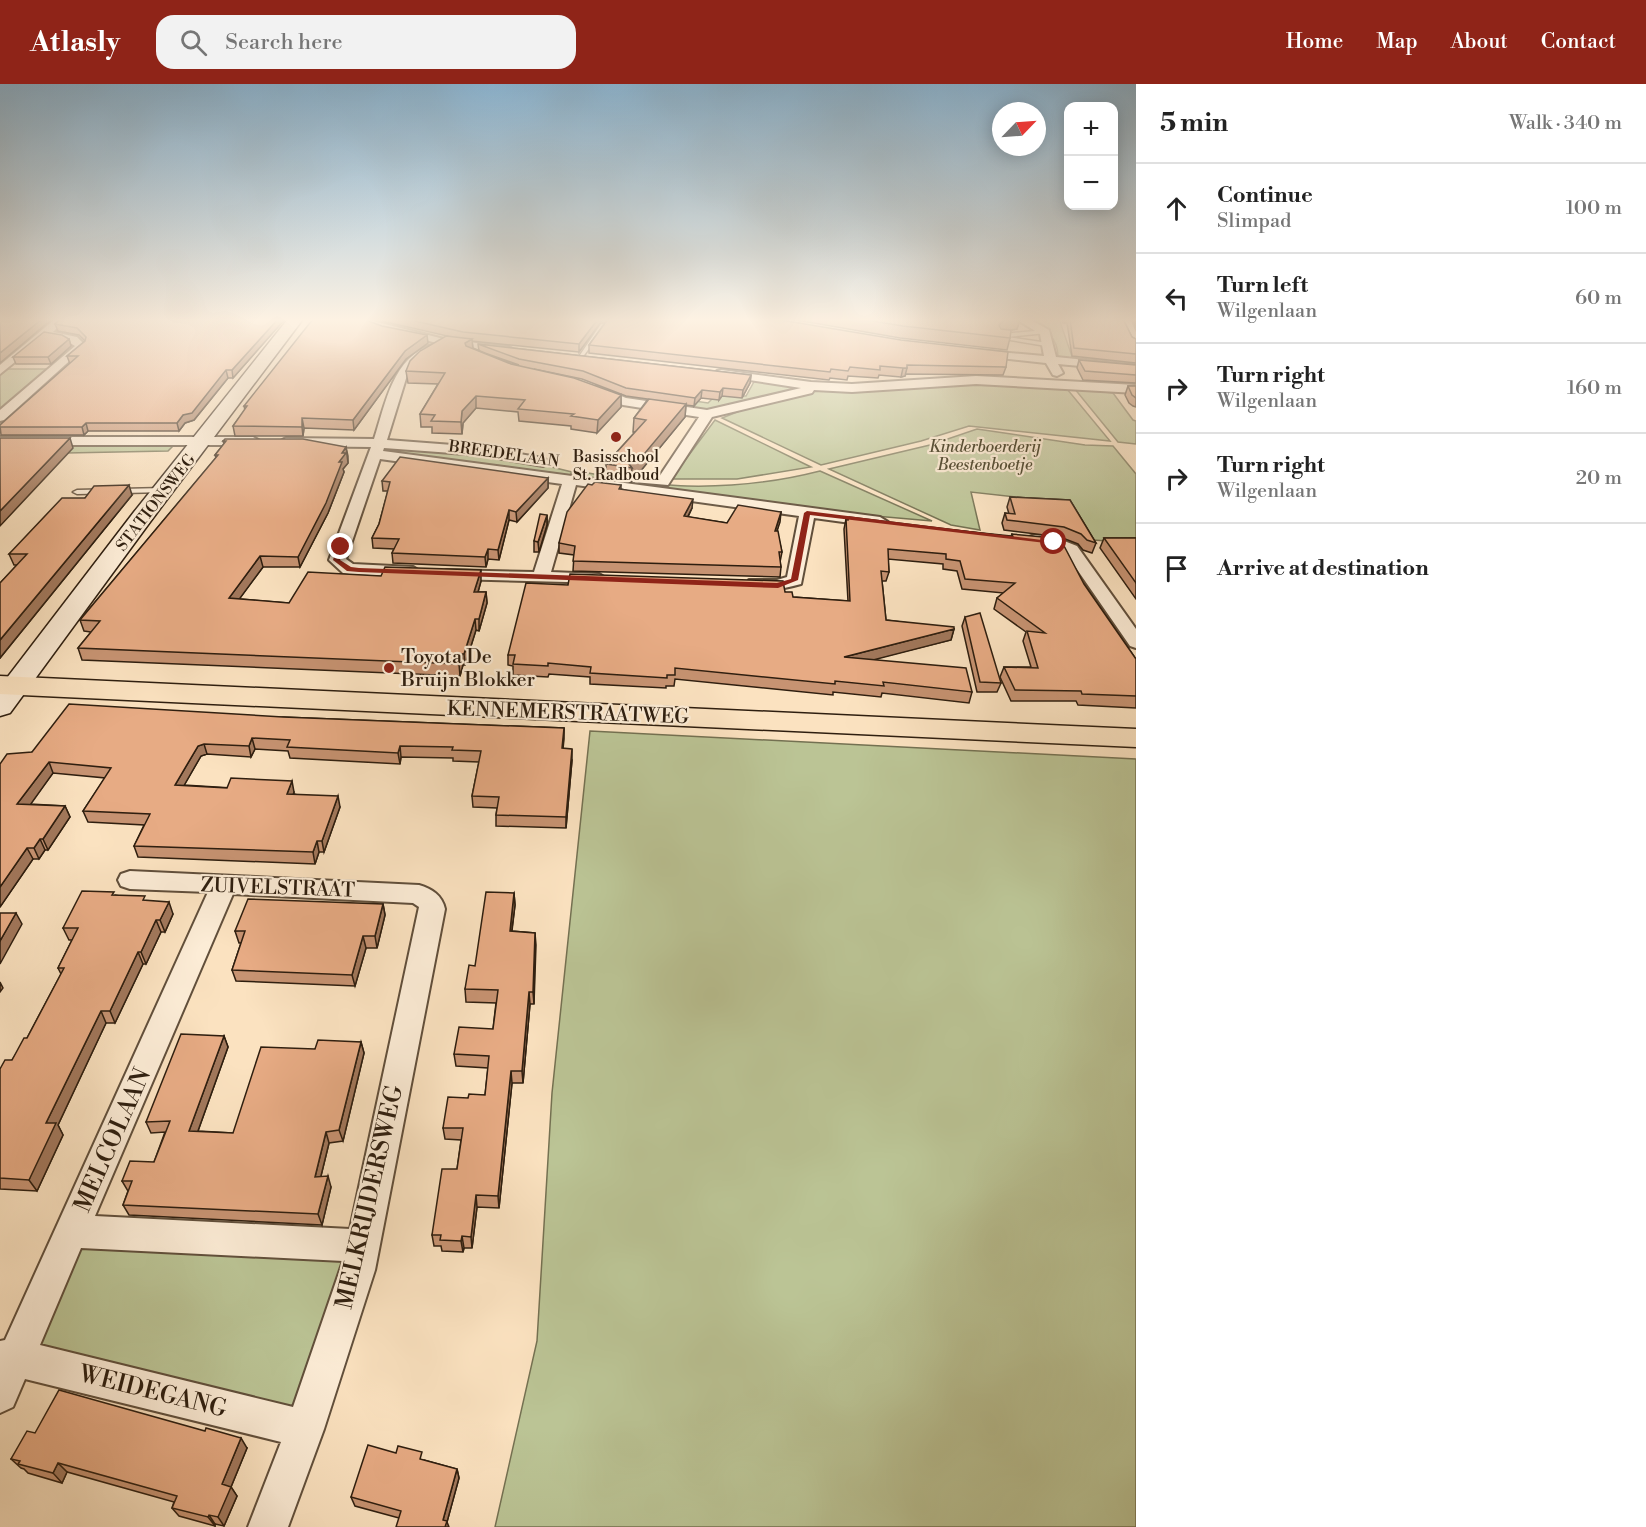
<!DOCTYPE html>
<html lang="en">
<head>
<meta charset="utf-8">
<style>
  :root { --surface:#fff; --page:#f2f2f2; --text:#222; --muted:#767676; --line:#e0e0e0; --accent:#8f2418 }
  body { margin:0; font-family:"Libre Bodoni",serif; background:var(--page); color:var(--text) }
  .controls { position:absolute; right:18px; top:18px; display:grid; overflow:hidden; border-radius:12px; box-shadow:0 3px 15px #0003 }
  .controls button { width:54px; height:54px; display:grid; place-items:center; padding:0; border:0; border-bottom:2px solid var(--line); background:var(--surface); color:var(--text); font:30px sans-serif }
  .compass { position:absolute; left:992px; top:18px; width:54px; height:54px; border-radius:50%; background:var(--surface); box-shadow:0 3px 15px #0003; rotate:65deg }
  .stop { position:absolute; width:18px; height:18px; margin:-14px; border:4px solid #8f2418; border-radius:50%; background:#fff }
  .stop.end { background:#8f2418; border-color:#fff; box-shadow:0 2px 6px #0008 }
  .list { margin:0; padding:0; list-style:none }
  h2 { display:flex; justify-content:space-between; align-items:center; height:78px; margin:0; padding:0 24px; font-size:26px }
  h2 small { font-size:20px; font-weight:400; color:var(--muted) }
  .list li { display:grid; grid-template-columns:39px 1fr auto; gap:18px; align-items:center; box-sizing:border-box; height:90px; padding:0 24px; border-top:2px solid var(--line) }
  .list b { display:block; font-size:22px; white-space:nowrap }
  .list p { margin:0; font-size:20px; white-space:nowrap; color:var(--muted) }
  .list em { font-size:20px; font-style:normal; color:var(--muted) }
  .icon { flex:none; width:33px; height:33px; fill:none; stroke:currentColor; stroke-width:2; stroke-linecap:round; stroke-linejoin:round }
  .map { position:relative; flex:none; width:1136px; height:1443px; overflow:hidden }
  header { display:flex; align-items:center; gap:36px; box-sizing:border-box; height:84px; padding:0 30px; background:var(--accent); color:#fff }
  header strong { font-size:28px }
  nav { display:flex; gap:33px; margin-inline-start:auto; font-size:21px }
  .search { width:420px; height:54px; background:var(--page); display:flex; align-items:center; gap:15px; box-sizing:border-box; padding:0 21px; border-radius:18px; color:var(--muted); font-size:22px }
  main { display:flex }
  aside { flex:1; background:var(--surface) }
  .map>svg:first-child { display:block }
  .green { fill:#bbc495; stroke:#747152; stroke-width:1.5 }
  .lines { fill:none; stroke-linecap:round; stroke-linejoin:round }
  .lane-casing { stroke:#614f3b; stroke-width:3 }
  .street-casing { stroke:#614f3b; stroke-width:4 }
  .secondary-casing { stroke:#2e1e0f; stroke-width:3 }
  .primary-casing { stroke:#2e1e0f; stroke-width:3 }
  .lane { fill:#fcecd6; fill-rule:evenodd }
  .street { fill:#fcecd6; fill-rule:evenodd }
  .secondary { fill:#fcecd6; fill-rule:evenodd }
  .primary { fill:#fbe2c0; fill-rule:evenodd }
  .wall { fill:#c79372; stroke:#2e1e0f; stroke-width:1.5 }
  .shaded-wall { fill:#a2785c; stroke:#2e1e0f; stroke-width:1.5 }
  .building { fill:#e7ab84; stroke:#2e1e0f; stroke-width:1.5 }
  .route { fill:#8f2418 }
  .poi-dot { fill:#8f2418; stroke:#fcecd6; stroke-width:2 }
  .labels { text-anchor:middle; stroke-width:4.5; stroke-linejoin:round; paint-order:stroke }
  .far-park-label { font-size:16px; font-style:italic; fill:#585037; stroke:#fcecd6 }
  .far-street-label { font-size:16px; fill:#2e1e0f; stroke:#fcecd6 }
  .far-poi-label { font-size:16px; fill:#2e1e0f; stroke:#fcecd6 }
  .poi-label { font-size:20px; fill:#2e1e0f; stroke:#fcecd6; text-anchor:start }
  .street-label { font-size:20px; fill:#2e1e0f; stroke:#fcecd6 }
  .near-street-label { font-size:24px; fill:#2e1e0f; stroke:#fcecd6 }
</style>
</head>
<body>
<header>
<strong>Atlasly</strong>
<div class="search"><svg class="icon" aria-label="search" viewBox="0 0 24 24"><circle cx="10" cy="10" r="6"/><path d="M15 15l6 6"/></svg>Search here</div>
<nav><a>Home</a><a>Map</a><a>About</a><a>Contact</a></nav>
</header>
<main>
<div class="map">
<svg width="1136" height="1443" viewBox="0 0 1136 1443">
  <rect width="100%" height="100%" fill="#fbe2c0"/>
  <filter id="stains"><feTurbulence type="fractalNoise" baseFrequency=".00333" numOctaves="4"/><feColorMatrix values="0 0 0 0 .2 0 0 0 0 .09 0 0 0 0 .02 0 0 0 .5 -.17"/></filter>
  <radialGradient id="worn" r=".72"><stop offset=".6" stop-color="#630" stop-opacity="0"/><stop offset="1" stop-color="#630" stop-opacity=".3"/></radialGradient>
  <path class="green" d="M1026 235H1059L1074 278 1058 276C1059 253 1045 244 1026 235Z
    M8 285H48L0 329V291Z
    M755 296 809 304 713 328 633 317 598 303 708 319 715 312H746Z
    M954 299 1067 305 1110 357 969 342 921 357 821 381 722 334 742 326 820 305Z
    M1074 304 1113 309 1133 336 1136 337V360L1118 358Z
    M715 336 811 383 737 395H671Z
    M977 345 1085 361 1113 362 1136 390V459L1079 455 1062 418 971 408 980 446 951 441 829 385 930 361Z
    M174 361 168 367 66 369 57 362Z
    M385 361 450 364 527 377 572 388 568 394 379 367Z
    M820 387 932 437 807 426 579 394 581 388C616 393 652 401 687 402 731 403 777 398 820 387Z
    M590 647 1136 675V1443H495L537 1257 552 1009Z
    M83 1152 348 1165 301 1327 35 1270Z"/>
  <g class="lines">
    <defs>
      <path id="lane" d="M601 240 606 241 582 274H578Z
        M1045 246 1047 249 1007 253 1048 259 1046 262 998 254 1001 250Z
        M164 404H167V408L77 410 73 408 77 406Z"/>
      <path id="street" d="M55 235H66L53 248 77 253 86 262 4 336 0 337V326L75 262 65 256 46 253 0 290V281Z
        M347 235H365L444 255 509 263 514 266 509 269 444 261Z
        M1016 235H1029L1049 246 1056 273 1136 281V287L1058 280 1063 289 1057 292 1053 291 1046 279 973 271 971 269 977 266 1044 272 1040 250Z
        M1120 235H1130L1136 248V263L1131 260Z
        M434 260 438 261V265L414 280 408 288 387 356 479 363 543 374 550 378 543 382 479 371 384 364 383 367 880 433 888 438 880 443 814 434 801 500C783 505 767 508 749 504L747 500 749 496H777L787 493 799 432 576 401 551 488 599 490 607 495 605 499 452 495 446 494 444 490 446 486 534 488 562 400 380 375 346 475 353 480 413 483 421 488 413 493 349 490 343 489 329 476 371 363 286 362 279 358 286 354 374 355C386 319 392 273 434 260Z
        M721 286 811 298 852 300 976 292 1136 301V309L976 300 852 308 814 306 812 309 712 333 668 401 633 398 631 395 638 391 659 393 699 333 623 321 591 309V303H599L626 314 707 326 801 304 717 291V287Z
        M0 353H253L260 357 253 361H0Z
        M1035 451 1054 453 1077 462 1136 545V564L1130 562 1065 468 1051 462 1029 459 1027 456 1029 453Z
        M130 787 419 801C432 805 442 811 445 825L375 1186 324 1345 288 1443H248L281 1358 25 1295 13 1323 0 1329V1257L5 1256 208 808 130 805 121 802 118 796 121 790ZM233 810 413 819 419 823 350 1145 95 1132ZM81 1164 343 1177 293 1323 40 1261Z"/>
      <path id="secondary" d="M288 235H303L150 438 10 629 0 632V603L134 428Z"/>
      <path id="primary" d="M0 592 1136 645V663L0 610Z"/>
    </defs>
    <use href="#lane" class="lane-casing"/>
    <use href="#street" class="street-casing"/>
    <use href="#secondary" class="secondary-casing"/>
    <use href="#primary" class="primary-casing"/>
    <use href="#lane" class="lane"/>
    <use href="#street" class="street"/>
    <use href="#secondary" class="secondary"/>
    <use href="#primary" class="primary"/>
  </g>
  <path class="wall" d="M60 235H285L233 294H228L194 336 185 339 179 347H88L84 351H1L0 341 70 280 67 272 85 257 79 251 58 247 55 240Z
    M373 235H775L1006 283 1003 291 906 290 905 292 901 293 879 291 878 294 848 292 847 296 830 294 829 296 589 269V261L605 239 601 238 579 268 472 257 473 264 511 280 519 281 479 267 478 260 751 291 750 299 742 314 722 312 719 316 701 314 694 322 686 321 685 333 639 389 631 393V398L606 395V380L635 348H633L634 334 648 315 626 312 582 295 534 285 621 311V323L597 349 571 345V342L519 337 518 328 476 324 463 339 462 350 432 349V343H421L420 330 438 300 408 299 406 287 452 253Z
    M791 235H1020L1017 245 1010 246V254L1007 266 900 254Z
    M1062 235H1123L1132 253 1136 255V279L1072 272 1067 239H1063Z
    M1133 235H1136V243Z
    M69 255 71 262 51 280H16L13 273Z
    M428 259 406 275 354 346 304 344 303 352H235L233 342 245 326 244 322Z
    M1079 276 1136 281V299L1083 296 1077 284Z
    M1128 302H1136V323L1133 322 1129 319 1125 311Z
    M223 357 346 363 348 372V379L343 385 344 388 328 429 300 483H263L239 515 289 519 481 497 478 508H486L487 519 479 547 476 546 465 581H463L460 592 82 576 78 564 91 548 84 547 80 536 216 374 215 371 224 360Z
    M548 394V404L517 438 509 436 499 476 488 475 486 483 393 479 392 469 394 465 373 464 372 454 379 440 388 407H383L382 397Z
    M592 401H621V405L692 424 688 433 727 439 781 428 777 447 782 468 780 478 781 483 780 493 573 487 574 471 559 469V459Z
    M132 411 0 574V499L17 481H14L9 470 85 414Z
    M1010 413 1070 416 1096 459 1092 469 1083 466 1078 460 1060 453 1004 446 1002 439 1005 429 1009 430 1007 423Z
    M547 431V441L539 468H534V457Z
    M846 435 1011 452 1012 450 1084 500 1136 575V624L1078 621 1076 617H1011L1000 593 1004 583H1031L1023 557 1026 548 994 525 997 514 1004 509 962 505 957 487 943 485V480L888 475 889 488 886 497H882L886 536 954 545 951 556 874 575 972 608 969 619 882 609 881 613 833 608V611L675 595 674 602H666V604L590 600V593L549 590 548 593 513 591V582L508 581V571L568 501 785 508 793 513 848 517 844 445Z
    M1104 454H1136V515L1100 464Z
    M965 533 1001 599 997 608H977L962 542Z
    M283 633 564 644 563 664 572 676 566 744 496 742V731L497 724 473 723 472 712 479 678 453 677V674L401 673 400 680 290 674 288 667 255 665 251 673 207 670 201 672 184 701 294 708V710L340 723 324 768H319L315 780 138 773 134 762 144 741 88 738 83 727 105 694 53 689 30 720 65 722 70 733 48 766H45L39 775H33L0 823 32 668Z
    M514 809 515 821 512 847 535 849 534 920H530L523 999H512L499 1124 477 1123 472 1164H464L463 1168 442 1167 441 1162H434L432 1151 457 1085 461 1056 445 1055 443 1044 468 1014 485 1011 488 984 456 982 454 970 493 945 496 919 466 918 465 905 475 882Z
    M115 811 146 817 173 830 165 848H161L146 880H143L115 939H106L58 1041 63 1051 37 1107 0 1105V985L12 976 27 954 61 890 58 884 72 856H69L63 844Z
    M383 820 385 831 377 864H366L355 902 236 897 232 886 241 859H239L235 847Z
    M224 952 228 963 198 1047 233 1049 315 965 361 958 364 969 343 1057 329 1059 321 1092 331 1103 322 1141 129 1131 123 1121 128 1107 122 1097 154 1078 165 1048 151 1049 146 1038Z
    M35 1349 247 1364 231 1403 237 1412 224 1442 215 1440V1442L179 1432 172 1424 174 1418 67 1388 62 1399 28 1389 24 1385 21 1384 11 1375Z
    M424 1376 457 1385 459 1394 447 1438 399 1434 355 1422 351 1413Z"/>
  <path class="shaded-wall" d="M42 235H52L0 279V269Z
    M278 235H285L233 294 232 286Z
    M598 235H601V238L579 268V260Z
    M1010 235H1020L1017 245 1001 248 999 241 1004 236Z
    M427 251 428 259 406 275 354 346 353 336 405 267Z
    M69 255 71 262 51 280 48 273Z
    M472 255 473 266 466 270 465 259Z
    M903 284H907L905 292 901 293Z
    M226 286 228 294 194 336 185 339 179 347 177 339 183 331Z
    M751 291 750 299 742 314 743 306Z
    M723 304 722 312 719 316 720 308Z
    M702 306 701 314 694 322 695 314Z
    M621 311V323L597 349 598 336Z
    M476 312V324L463 339 462 350 461 338 462 327Z
    M686 320 685 333 639 389 631 393 632 384 629 380Z
    M302 334 304 344 303 352 302 343Z
    M86 339 88 347 84 351 82 343Z
    M70 354 73 364 0 442V427Z
    M346 363 348 379 343 385 344 388 328 429 300 483 298 473 339 378 342 369Z
    M548 394V404L517 438 516 428Z
    M129 401 132 411 0 574V556Z
    M693 415 692 424 683 442 684 432Z
    M509 426V436L499 476 498 466Z
    M781 428 780 438 774 456 775 447Z
    M547 431V441L539 468 538 458Z
    M488 465V475L486 483 485 473Z
    M260 472 263 483 232 525 229 514Z
    M481 486V497L475 519 474 508Z
    M486 508 487 519 479 547V535Z
    M475 535 476 546 465 581 464 570Z
    M954 545 951 556 842 584 844 573Z
    M462 570 463 581 460 592 459 580Z
    M564 644V655L562 675V664Z
    M252 654 255 665 251 673 249 662Z
    M204 660 207 670 201 672 178 712 175 701 198 662Z
    M400 662 401 673 400 680 398 669Z
    M572 665V676L566 744V733Z
    M49 678 53 689 23 731 17 720Z
    M292 697 294 708 290 721 287 710Z
    M338 712 340 723 324 768 322 757Z
    M65 722 70 733 48 766 43 755Z
    M40 755 45 766 39 775 34 764Z
    M317 757 319 768 315 780 313 768Z
    M27 764 33 775 0 823V803Z
    M514 809 515 821 510 860V847Z
    M169 818 173 830 165 848 160 836Z
    M383 820 385 831 377 864 375 852Z
    M16 829 22 840 0 880V857Z
    M156 836 161 848 146 880 141 868Z
    M535 849 536 861 534 920 533 908Z
    M363 852 366 864 355 902 352 891Z
    M138 868 143 880 115 939 110 927Z
    M0 898 3 904 0 908Z
    M529 908 530 920 523 999 522 987Z
    M101 927 106 939 58 1041 63 1051 37 1107 29 1096 46 1039Z
    M224 952 228 963 194 1058 189 1047Z
    M361 958 364 969 343 1057 339 1046Z
    M511 987 512 999 499 1124 498 1112Z
    M326 1048 329 1059 318 1104 315 1093Z
    M328 1092 331 1103 322 1141 318 1130Z
    M476 1111 477 1123 472 1164 471 1153Z
    M462 1152 464 1164 463 1168 461 1157Z
    M241 1354 247 1364 231 1403 237 1412 224 1442 218 1433 222 1400Z
    M58 1379 67 1388 62 1399 53 1389Z
    M457 1385 459 1394 447 1438 449 1443H445L443 1436Z
    M209 1431 215 1440V1442L208 1433Z"/>
  <path class="building" d="M0 235H42L0 269Z
    M60 235H278L232 286H226L192 329 183 331 177 339H86L82 343H0V341L78 272H67L85 257 86 253 77 244 55 240Z
    M313 235H363L382 242 427 251 405 267 353 336 302 334V343L233 342 247 322H244Z
    M406 235H598L579 260 463 248Z
    M608 235H775L901 256 1008 268 1006 283 907 281V284H903L880 282V286L850 283 848 287 831 285 830 288 589 261Z
    M860 235H1010L1004 236 999 241 1001 245 1011 246 1010 254 903 242Z
    M1070 235H1123L1132 253 1136 255V270L1074 264Z
    M44 248 62 251 69 255 48 273H13Z
    M446 252 472 255 465 259 466 262 511 280 574 294 621 311 598 336 571 332 574 330 518 325 525 316 476 312 462 327 461 338 431 337 435 331 420 330 445 289 406 287 410 277 420 267Z
    M478 260 751 291 743 306 723 304 720 308 702 306 695 314 626 304 583 287 519 275Z
    M1079 276 1136 281V291L1085 287Z
    M1128 302H1136V314L1132 311Z
    M649 315 686 320 640 375 629 380 632 384 606 380 646 336 634 334Z
    M0 354H70L0 427Z
    M225 355H303L346 363 342 369H346L339 378H342L326 419 298 473 260 472 229 514 289 519 308 488 381 492 385 483 481 486 474 508H486L479 535H475L464 570H462L459 580 78 564 100 537 80 536 218 371H215L226 357H223Z
    M400 373 548 394 516 428 509 426 498 466 488 465 485 473 392 469 399 455 372 454 379 440 390 398 382 397Z
    M595 398 621 401 619 405 693 415 684 432 727 439 738 421 781 428 775 447H778L782 468H779L781 483 573 477 575 462 559 459 567 428 588 400 592 401Z
    M129 401 0 556V499L27 470H9L62 414H85L94 402Z
    M1010 413 1070 416 1096 459 1087 456 1081 450 1064 443 1007 436 1005 429 1015 430Z
    M540 430 547 431 538 458 534 457Z
    M849 433 1013 453 1012 450 1054 454 1062 458 1084 500 1136 575V612L1082 610 1081 607 1015 606 1004 583 1038 584 1027 547 1045 549 997 514 1015 499 965 495 960 477 946 475V470L888 465 889 488 881 487 886 536 954 543V545L844 573 966 584 972 608 883 598 884 602 835 597V600L675 584V591H667V594L590 589 591 583 548 579V582L513 580 515 571H508L526 499 568 501 570 490 783 497 785 508H792L793 513 850 517 846 435 848 436Z
    M1104 454H1136V499Z
    M980 529 1001 599 980 598 965 533Z
    M69 620 283 633 564 644 562 664 572 665 566 733 496 731 499 713 472 712 481 667 452 666 453 663 400 662 398 669 287 663 290 656 252 654 249 662 204 660 198 662 175 701 227 704 231 694 292 697 287 710 338 712 322 757H317L313 768 134 762 150 730 83 727 111 684 49 678 17 720 65 722 43 755H40L34 764H27L0 803V680L7 670 32 668Z
    M82 807 114 808 112 811 145 812 143 816 169 818 160 836H156L141 868H138L110 927H101L46 1039H56L29 1096 0 1094V985L5 976H12L24 954H27L64 884H58L78 844H63Z
    M486 808 514 809 510 847 535 849 533 908H529L522 987H511L498 1112 476 1111 471 1153 462 1152 461 1157 440 1156 441 1151H432L442 1085H457L463 1044H443L448 1013 468 1014 469 1010 485 1011 489 972 454 970 459 943 493 945 498 906 465 905 469 881 475 882Z
    M248 815 383 820 375 852H363L352 891 232 886 245 847H235Z
    M0 829H16L0 857Z
    M181 950 224 952 189 1047 233 1049 261 963 315 965 318 956 361 958 339 1046 326 1048 315 1093 328 1092 318 1130 123 1121 132 1097H122L130 1077 154 1078 170 1037 146 1038Z
    M59 1306 205 1347 206 1344 241 1354 222 1400 231 1403 218 1433 209 1431 208 1433 172 1424 177 1412 58 1379 53 1389 18 1380 20 1377 11 1375 27 1347 35 1349Z
    M368 1361 396 1369 398 1362 422 1368 420 1375 457 1385 443 1436 447 1437 445 1443H396L401 1427 351 1413Z"/>
  <linearGradient id="sky" x2="0" y2="1"><stop stop-color="#8bb7d6"/><stop offset="0.54" stop-color="#fdf2e3"/><stop offset="1" stop-color="#fdf2e3" stop-opacity="0"/></linearGradient>
  <rect width="1136" height="437" fill="url(#sky)"/>
  <path class="route" d="M807 427 1058 458 1054 460 810 431 798 496 778 504 359 488 347 487 333 476 337 463 341 461 344 463 340 476 351 483 359 484 777 499 791 495 804 429Z"/>
  <g class="poi-dot">
    <circle cx="616" cy="353" r="6"/>
    <circle cx="389" cy="584" r="6"/>
  </g>
  <g class="labels">
    <g class="far-park-label">
      <text x="985" y="368">Kinderboerderij<tspan x="985" dy="18">Beestenboetje</tspan></text>
    </g>
    <g class="far-street-label">
      <text transform="translate(504 369) rotate(8)" y="6">BREEDELAAN</text>
      <text transform="translate(155 418) rotate(-52)" y="6">STATIONSWEG</text>
    </g>
    <g class="far-poi-label">
      <text x="616" y="378">Basisschool<tspan x="616" dy="18">St. Radboud</tspan></text>
    </g>
    <g class="poi-label">
      <text x="401" y="579">Toyota De<tspan x="401" dy="23">Bruijn Blokker</tspan></text>
    </g>
    <g class="street-label">
      <text transform="translate(568 628) rotate(2)" y="7">KENNEMERSTRAATWEG</text>
      <text transform="translate(278 803) rotate(2)" y="7">ZUIVELSTRAAT</text>
    </g>
    <g class="near-street-label">
      <text transform="translate(112 1056) rotate(-66)" y="8">MELCOLAAN</text>
      <text transform="translate(369 1113) rotate(-77)" y="8">MELKRIJDERSWEG</text>
      <text transform="translate(153 1307) rotate(14)" y="8">WEIDEGANG</text>
    </g>
  </g>
  <rect width="100%" height="100%" filter="url(#stains)"/>
  <rect width="100%" height="100%" fill="url(#worn)"/>
</svg>
<div class="controls">
<button>+</button>
<button>−</button>
</div>
<svg class="compass" viewBox="-18 -18 36 36"><path d="M0-13l5 13h-10z" fill="#e53935"/><path d="M0 13l5-13h-10z" fill="#767676"/></svg>
<div class="stop" style="left:1054px;top:458px"></div>
<div class="stop end" style="left:341px;top:463px"></div>
</div>
<aside>
<h2>5 min<small>Walk · 340 m</small></h2>
<ul class="list">
<li><svg class="icon" aria-label="ahead" viewBox="0 0 24 24"><path d="M12 20V5M6 11l6-6 6 6"/></svg><div><b>Continue</b><p>Slimpad</p></div><em>100 m</em></li>
<li><svg class="icon" aria-label="left" viewBox="0 0 24 24"><path d="M17 20v-9H6M10 6l-5 5 5 5"/></svg><div><b>Turn left</b><p>Wilgenlaan</p></div><em>60 m</em></li>
<li><svg class="icon" aria-label="right" viewBox="0 0 24 24"><path d="M7 20v-9h11M14 6l5 5-5 5"/></svg><div><b>Turn right</b><p>Wilgenlaan</p></div><em>160 m</em></li>
<li><svg class="icon" aria-label="right" viewBox="0 0 24 24"><path d="M7 20v-9h11M14 6l5 5-5 5"/></svg><div><b>Turn right</b><p>Wilgenlaan</p></div><em>20 m</em></li>
<li><svg class="icon" aria-label="arrive" viewBox="0 0 24 24"><path d="M6 21V4h12l-3 4 3 4H6"/></svg><div><b>Arrive at destination</b></div></li>
</ul>
</aside>
</main>
</body>
</html>
